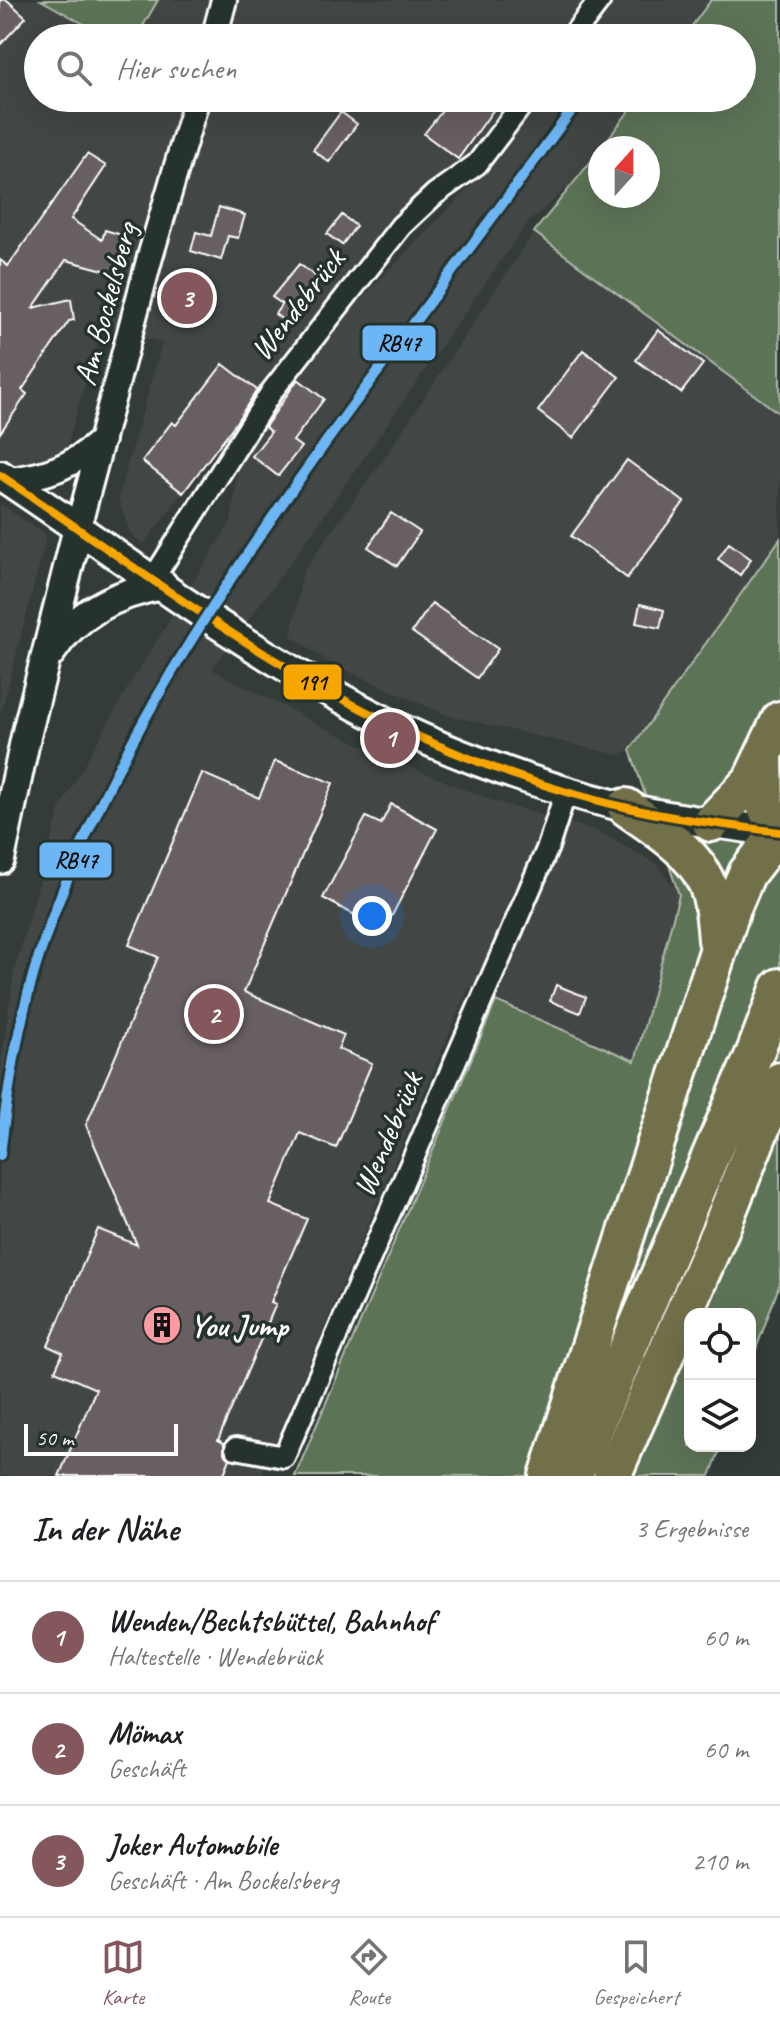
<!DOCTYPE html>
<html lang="de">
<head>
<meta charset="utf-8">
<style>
  :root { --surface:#fff; --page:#f2f2f2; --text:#202124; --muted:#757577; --line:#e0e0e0; --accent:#84575d }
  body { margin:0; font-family:Caveat,sans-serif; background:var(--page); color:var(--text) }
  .controls { position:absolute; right:24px; bottom:24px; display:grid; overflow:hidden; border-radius:16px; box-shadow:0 8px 32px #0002 }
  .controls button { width:72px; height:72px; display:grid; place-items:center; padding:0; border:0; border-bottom:2px solid var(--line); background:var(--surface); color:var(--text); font:40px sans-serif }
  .compass { position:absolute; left:588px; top:136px; width:72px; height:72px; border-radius:50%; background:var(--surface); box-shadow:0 8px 32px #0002; rotate:21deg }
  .scale { position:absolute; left:24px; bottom:20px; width:154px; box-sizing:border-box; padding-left:8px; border:4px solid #fff; border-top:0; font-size:22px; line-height:28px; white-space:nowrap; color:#fff; -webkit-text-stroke:6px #26332d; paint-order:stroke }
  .you { position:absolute; left:372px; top:916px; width:28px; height:28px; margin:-20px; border:6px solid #fff; border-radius:50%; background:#1a73e8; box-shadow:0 0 0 12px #1a73e833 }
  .badge { display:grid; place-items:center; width:52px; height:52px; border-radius:50%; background:var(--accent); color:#fff; font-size:26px; font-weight:700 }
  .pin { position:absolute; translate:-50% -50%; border:4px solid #fff; box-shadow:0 2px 8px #0006 }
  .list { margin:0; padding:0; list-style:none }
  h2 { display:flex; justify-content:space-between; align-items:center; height:104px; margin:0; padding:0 32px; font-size:34px }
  h2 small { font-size:26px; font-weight:400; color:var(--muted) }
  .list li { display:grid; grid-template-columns:52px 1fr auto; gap:24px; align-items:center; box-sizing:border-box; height:112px; padding:0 32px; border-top:2px solid var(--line) }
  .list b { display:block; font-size:30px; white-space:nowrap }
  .list p { margin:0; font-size:26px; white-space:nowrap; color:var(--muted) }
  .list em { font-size:26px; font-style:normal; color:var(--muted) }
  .icon { flex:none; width:44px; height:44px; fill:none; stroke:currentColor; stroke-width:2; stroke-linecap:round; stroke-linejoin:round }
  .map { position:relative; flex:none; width:780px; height:1476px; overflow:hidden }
  .search { position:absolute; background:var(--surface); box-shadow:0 8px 32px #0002; left:24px; right:24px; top:24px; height:88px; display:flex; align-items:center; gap:20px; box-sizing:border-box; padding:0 28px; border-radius:44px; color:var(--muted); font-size:30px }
  .sheet { height:440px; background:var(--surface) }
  nav { display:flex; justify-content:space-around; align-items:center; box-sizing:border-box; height:112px; border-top:2px solid var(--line); background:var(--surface); font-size:22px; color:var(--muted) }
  nav a { display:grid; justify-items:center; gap:4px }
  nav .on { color:var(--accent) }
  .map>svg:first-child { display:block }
  .built { fill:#434645 }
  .green { fill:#5d7357; stroke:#aeb9ab; stroke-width:2 }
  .building { fill:#685e64; stroke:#fff; stroke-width:2 }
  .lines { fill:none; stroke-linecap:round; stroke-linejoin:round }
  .minor-casing { stroke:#fff; stroke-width:26 }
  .tertiary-casing { stroke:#fff; stroke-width:30 }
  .secondary-casing { stroke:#fff; stroke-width:34 }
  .motorway-casing { stroke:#fff; stroke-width:42 }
  .minor { stroke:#26332d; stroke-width:20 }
  .tertiary { stroke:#26332d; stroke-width:24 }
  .secondary { stroke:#26332d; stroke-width:28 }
  .motorway { stroke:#71704a; stroke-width:36 }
  .bus-1-casing { stroke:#26332d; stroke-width:14 }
  .bus-1 { stroke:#f7a600; stroke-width:8 }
  .rail-1-casing { stroke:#26332d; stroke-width:16 }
  .rail-1 { stroke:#6db6f5; stroke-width:10 }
  .labels { text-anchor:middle; stroke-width:7; stroke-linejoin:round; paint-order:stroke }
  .street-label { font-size:32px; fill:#fff; stroke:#26332d }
  .poi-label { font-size:32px; font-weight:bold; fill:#fff; stroke:#26332d; text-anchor:start }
  .line-badge { stroke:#26332d; stroke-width:3 }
  .pale-badge-label { font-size:22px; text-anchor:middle; font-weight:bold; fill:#111 }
</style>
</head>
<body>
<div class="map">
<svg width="780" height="1476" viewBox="0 0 780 1476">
  <rect width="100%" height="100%" fill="#333c38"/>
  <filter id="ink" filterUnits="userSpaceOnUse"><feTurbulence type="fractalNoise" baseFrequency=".0125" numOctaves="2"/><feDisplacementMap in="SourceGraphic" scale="16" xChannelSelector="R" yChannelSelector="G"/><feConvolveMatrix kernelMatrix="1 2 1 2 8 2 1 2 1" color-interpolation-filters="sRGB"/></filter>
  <g filter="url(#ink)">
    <path class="built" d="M0 0H711L683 38H38V98H639L584 172 526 225 292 561 212 669 313 722 390 759 494 801 597 831 657 864 679 895 635 1061 469 987 262 1473 269 1476H0V1074L14 971 61 806 130 684 231 521 238 467 260 410 309 352 472 185H426L381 233 143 545 130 533 118 498 162 343 105 325 91 362 68 443 57 459 35 468 12 465 0 482Z
      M534 232 780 414V539L630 750 618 755 446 715 330 663 291 636 303 571 384 458Z
      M0 504 43 532 46 539 0 717Z"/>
    <path class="green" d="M41 0H158L136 38H109Z
      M711 0H780V414L534 232 600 150V196H648V148H601L639 98H742V38H683Z
      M780 539V1283L750 1366V1314H690V1446H721L710 1476H295L496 1001 635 1061 679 895 630 750Z"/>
    <path class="building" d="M0 0H7L26 17 0 45Z
      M425 98H502L458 159 424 134 442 111Z
      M341 112 357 124 329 162 313 150Z
      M87 154 106 166 71 219 102 240 105 230 125 236 115 273 66 260 33 308 71 299 74 320 69 321 22 390 27 394 0 433V260L8 266Z
      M219 207 245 215 238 238 228 236 221 260 191 251 196 232 211 236Z
      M342 215 356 226 342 245 327 234Z
      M299 264 322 281 314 292 316 294 299 317 297 315 289 325 275 314 282 304 272 297Z
      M178 284 202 290 196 312 172 306Z
      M658 330 703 364 681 393 636 360Z
      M583 350 619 377 573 438 538 411Z
      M223 364 257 390 235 424 183 493 142 461 172 422 176 425Z
      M298 379 324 399 293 441 301 447 278 476 252 456 271 432 265 427Z
      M627 460 684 502 627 578 571 536Z
      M391 513 420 532 397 566 368 547Z
      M729 543 751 559 740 575 718 559Z
      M432 603 498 649 477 678 412 632Z
      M640 604 664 610 660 628 636 623Z
      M275 761 333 783 244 992 344 1035 338 1049 372 1063 336 1148 300 1133 270 1204 307 1219 271 1302 276 1304 218 1440 224 1443V1453L230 1459 223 1476H59L96 1389 55 1371 63 1353 48 1346 98 1229 137 1245 86 1125 158 957 129 945 202 773 259 798Z
      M391 804 437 829 384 931 323 898 366 817 381 824Z
      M556 985 586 997 580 1013 550 1001Z"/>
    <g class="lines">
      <defs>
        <path id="minor" d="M571 38 600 0
          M153 579 272 391 401 226 435 194 477 164 527 98
          M236 1448 284 1457 548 847 566 791"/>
        <path id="tertiary" d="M214 38 224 0
          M7 480C45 477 73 466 102 440
          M78 528 150 257 197 98"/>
        <path id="secondary" d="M0 475C113 550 221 634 341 698 425 745 530 784 624 807 675 819 728 825 780 832
          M51 652C77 612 117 593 163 585
          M0 859 26 736 78 528"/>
        <path id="motorway" d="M626 807C659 831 701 854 711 896 715 911 716 926 717 940
          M711 823 751 781 780 720
          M548 1476 732 908 747 873 779 832 765 806 764 757
          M573 1476 756 1050 780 987
          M612 1476 721 1228 780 1081"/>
      </defs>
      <use href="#minor" class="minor-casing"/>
      <use href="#tertiary" class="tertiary-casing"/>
      <use href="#secondary" class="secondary-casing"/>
      <use href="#motorway" class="motorway-casing"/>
      <use href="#minor" class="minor"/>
      <use href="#tertiary" class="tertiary"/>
      <use href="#secondary" class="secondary"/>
      <use href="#motorway" class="motorway"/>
      <defs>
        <path id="bus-1" d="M0 475C132 564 260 663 406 731 481 766 561 794 642 811 687 821 734 826 780 832"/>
      </defs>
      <use href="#bus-1" class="bus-1-casing"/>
      <use href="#bus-1" class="bus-1"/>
      <defs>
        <path id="rail-1" d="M0 1155C8 1088 18 1021 39 956 105 754 226 579 350 409 427 305 504 201 581 98"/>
      </defs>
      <use href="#rail-1" class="rail-1-casing"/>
      <use href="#rail-1" class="rail-1"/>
    </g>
  </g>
  <defs>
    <symbol id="building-disc" viewBox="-11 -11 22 22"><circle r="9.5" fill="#ff9aa2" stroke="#26332d"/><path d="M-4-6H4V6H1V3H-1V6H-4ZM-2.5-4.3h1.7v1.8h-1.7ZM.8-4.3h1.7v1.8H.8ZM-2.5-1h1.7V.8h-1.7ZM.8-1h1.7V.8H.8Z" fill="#111"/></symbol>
  </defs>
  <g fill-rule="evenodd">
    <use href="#building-disc" x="140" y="1303" width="44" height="44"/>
  </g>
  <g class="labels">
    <g class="street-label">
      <text transform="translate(105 304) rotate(-75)" y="11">Am Bockelsberg</text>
      <text transform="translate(297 304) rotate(-52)" y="11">Wendebrück</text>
      <text transform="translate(387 1134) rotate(-67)" y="11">Wendebrück</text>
    </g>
    <g class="poi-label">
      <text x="190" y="1336">You Jump</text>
    </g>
  </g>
  <g class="line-badge">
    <rect x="361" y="324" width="76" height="38" rx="8" fill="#6db6f5"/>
    <rect x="282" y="663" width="61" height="38" rx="8" fill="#f7a600"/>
    <rect x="38" y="841" width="75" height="38" rx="8" fill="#6db6f5"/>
  </g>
  <g class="pale-badge-label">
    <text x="399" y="351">RB47</text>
    <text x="312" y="690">191</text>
    <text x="76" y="868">RB47</text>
  </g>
</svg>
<div class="controls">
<button><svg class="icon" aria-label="locate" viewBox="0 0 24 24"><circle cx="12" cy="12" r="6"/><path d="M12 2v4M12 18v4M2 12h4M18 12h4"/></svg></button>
<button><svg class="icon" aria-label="layers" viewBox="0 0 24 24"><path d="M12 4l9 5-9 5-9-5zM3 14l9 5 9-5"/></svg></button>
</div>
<svg class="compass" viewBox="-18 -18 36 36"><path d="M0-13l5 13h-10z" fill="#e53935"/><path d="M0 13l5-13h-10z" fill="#757577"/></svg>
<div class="scale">50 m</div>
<div class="you"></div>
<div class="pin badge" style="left:390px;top:738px">1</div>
<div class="pin badge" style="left:214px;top:1014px">2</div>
<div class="pin badge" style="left:187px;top:298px">3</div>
<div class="search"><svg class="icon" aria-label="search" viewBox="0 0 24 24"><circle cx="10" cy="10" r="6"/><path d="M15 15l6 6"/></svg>Hier suchen</div>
</div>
<section class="sheet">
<h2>In der Nähe<small>3 Ergebnisse</small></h2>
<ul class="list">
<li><span class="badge">1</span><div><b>Wenden/Bechtsbüttel, Bahnhof</b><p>Haltestelle · Wendebrück</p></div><em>60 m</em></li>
<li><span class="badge">2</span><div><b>Mömax</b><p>Geschäft</p></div><em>60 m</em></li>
<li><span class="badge">3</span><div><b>Joker Automobile</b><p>Geschäft · Am Bockelsberg</p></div><em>210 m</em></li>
</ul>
</section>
<nav>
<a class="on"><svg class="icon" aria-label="map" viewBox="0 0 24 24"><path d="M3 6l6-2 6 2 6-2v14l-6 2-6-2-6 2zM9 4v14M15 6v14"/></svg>Karte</a>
<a><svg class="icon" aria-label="directions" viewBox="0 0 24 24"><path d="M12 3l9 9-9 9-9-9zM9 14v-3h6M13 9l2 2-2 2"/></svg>Route</a>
<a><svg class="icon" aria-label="saved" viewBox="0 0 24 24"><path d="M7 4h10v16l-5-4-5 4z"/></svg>Gespeichert</a>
</nav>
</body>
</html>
